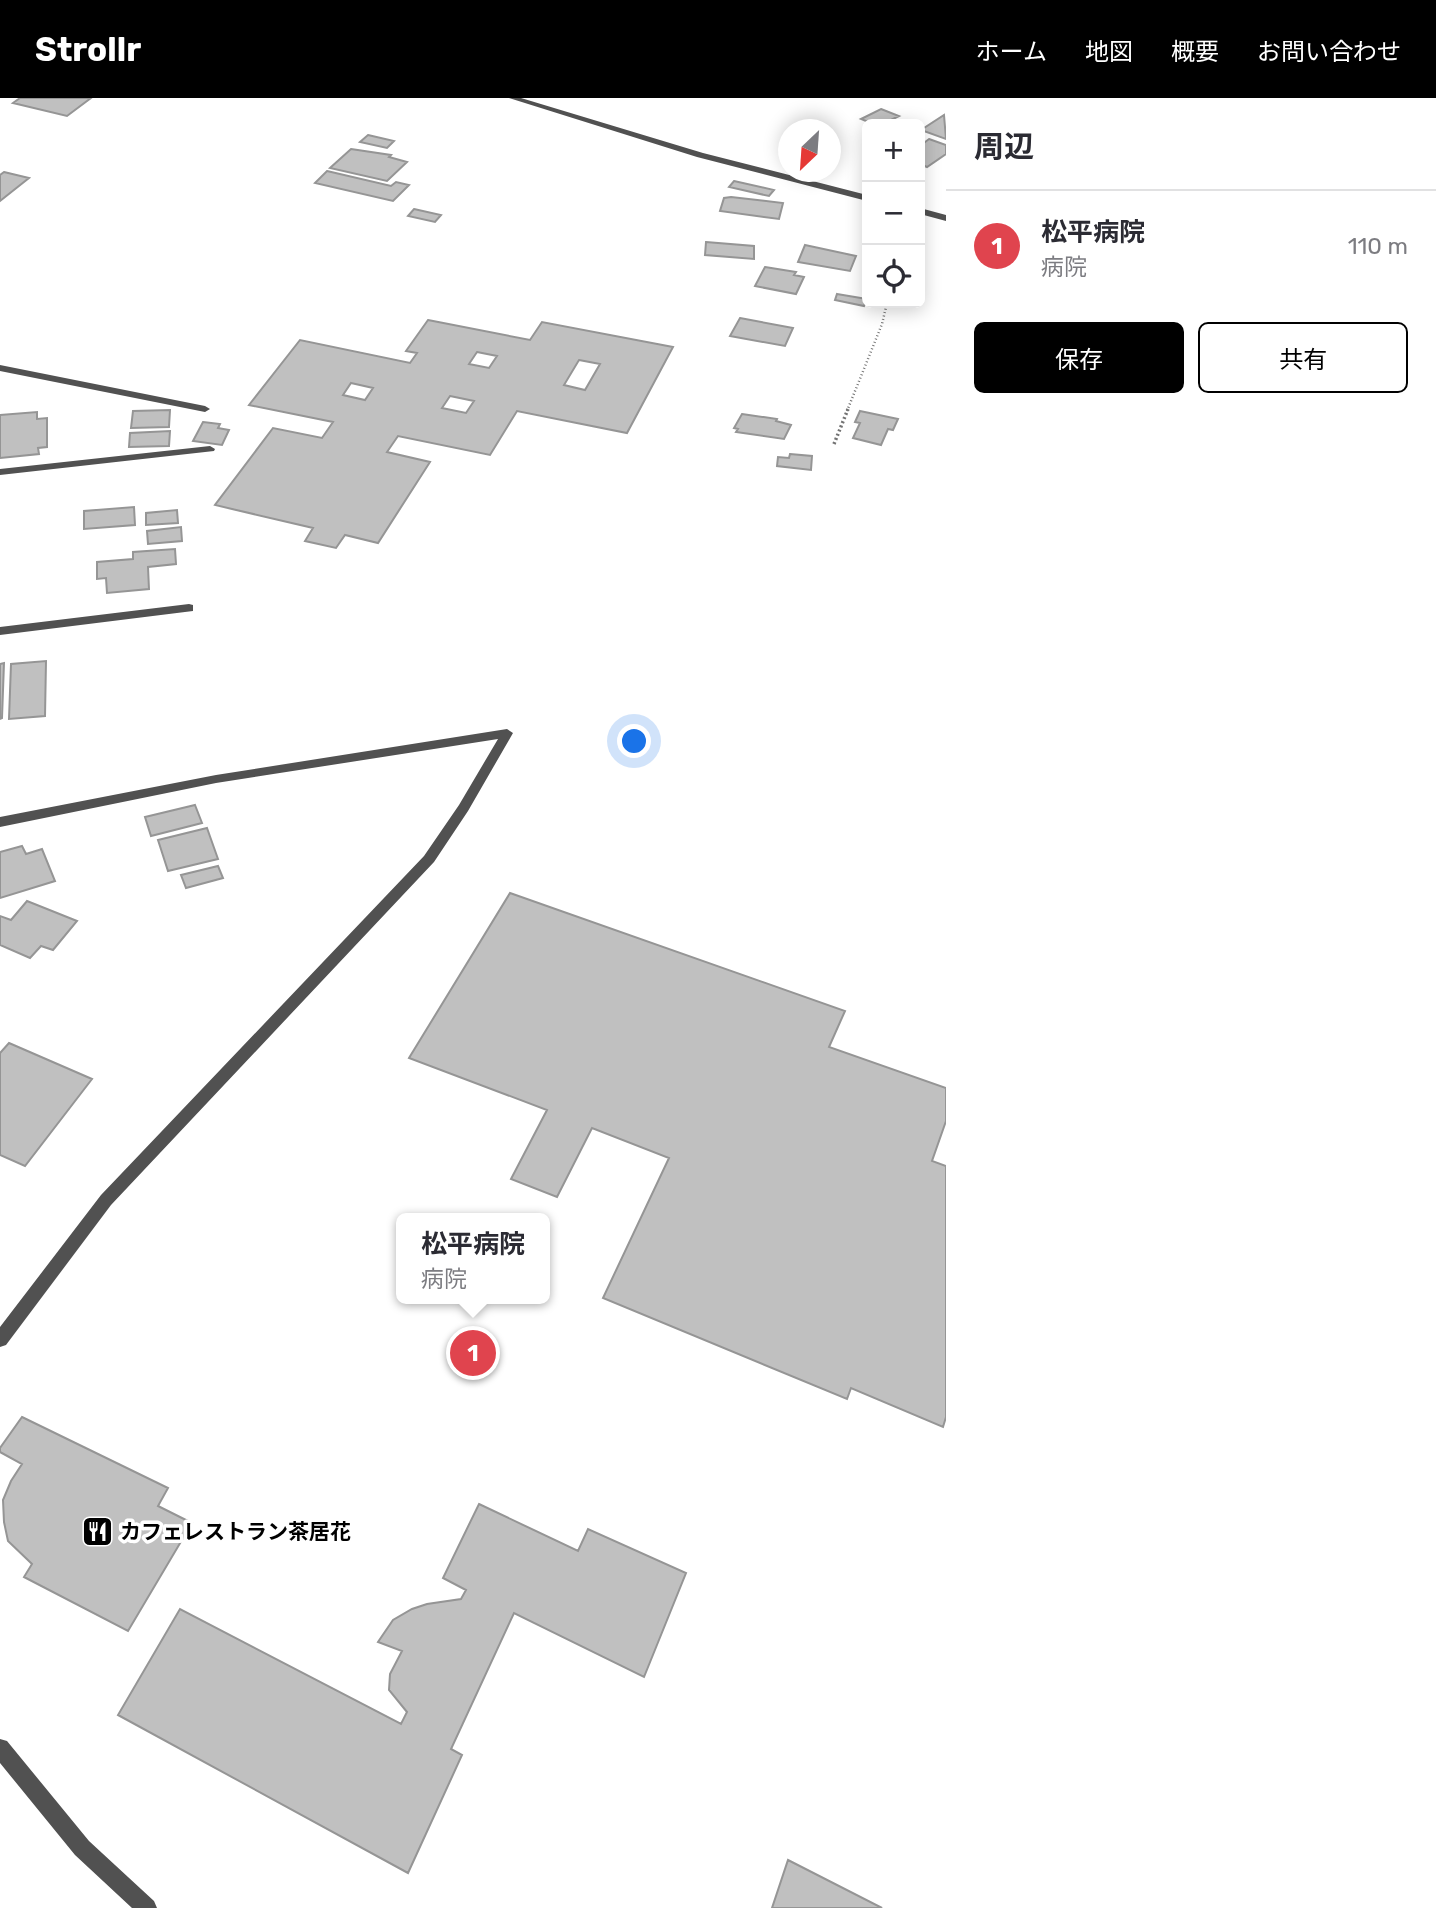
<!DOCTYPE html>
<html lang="ja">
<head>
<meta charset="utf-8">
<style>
  :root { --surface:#fff; --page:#f7f7f7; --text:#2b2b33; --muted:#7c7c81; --line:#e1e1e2; --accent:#000 }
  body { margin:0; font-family:Rubik,"Noto Sans JP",sans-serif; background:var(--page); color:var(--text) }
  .controls { position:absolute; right:21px; top:21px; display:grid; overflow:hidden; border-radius:10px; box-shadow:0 4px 18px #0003 }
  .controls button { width:63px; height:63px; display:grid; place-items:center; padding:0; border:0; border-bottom:2px solid var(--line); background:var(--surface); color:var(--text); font:35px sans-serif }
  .compass { position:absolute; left:778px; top:21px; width:63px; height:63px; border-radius:50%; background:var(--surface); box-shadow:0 4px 18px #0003; rotate:205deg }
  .you { position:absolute; left:635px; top:644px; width:24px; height:24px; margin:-18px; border:5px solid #fff; border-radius:50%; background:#1a73e8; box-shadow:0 0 0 10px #1a73e833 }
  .badge { display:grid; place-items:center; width:46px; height:46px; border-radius:50%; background:var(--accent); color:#fff; font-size:23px; font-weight:700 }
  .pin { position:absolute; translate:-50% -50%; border:4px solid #fff; box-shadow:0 2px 7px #0006 }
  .popup { position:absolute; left:396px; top:1115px; width:154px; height:91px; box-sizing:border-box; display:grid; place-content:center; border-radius:10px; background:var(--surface); filter:drop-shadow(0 2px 5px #0005); font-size:23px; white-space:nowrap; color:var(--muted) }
  .popup b { font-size:26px; color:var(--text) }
  .popup::after { content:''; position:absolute; left:50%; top:100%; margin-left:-14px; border:14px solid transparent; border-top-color:var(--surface) }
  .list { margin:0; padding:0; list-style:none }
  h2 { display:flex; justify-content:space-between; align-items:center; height:91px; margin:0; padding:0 28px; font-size:30px }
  h2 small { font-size:23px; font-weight:400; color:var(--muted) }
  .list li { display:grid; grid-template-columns:46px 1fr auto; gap:21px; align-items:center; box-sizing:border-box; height:112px; padding:0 28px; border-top:2px solid var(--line) }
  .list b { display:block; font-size:26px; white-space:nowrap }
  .list p { margin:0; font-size:23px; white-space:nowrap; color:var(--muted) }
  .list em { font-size:23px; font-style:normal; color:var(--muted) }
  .actions { display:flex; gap:14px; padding:21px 28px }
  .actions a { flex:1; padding:16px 0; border:2px solid var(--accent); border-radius:10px; text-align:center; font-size:24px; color:var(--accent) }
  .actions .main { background:var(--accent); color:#fff }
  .icon { flex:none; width:38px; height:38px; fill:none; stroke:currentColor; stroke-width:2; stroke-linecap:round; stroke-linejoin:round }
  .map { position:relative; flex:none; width:946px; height:1810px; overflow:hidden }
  header { display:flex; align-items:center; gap:42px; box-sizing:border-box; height:98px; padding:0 35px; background:var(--accent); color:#fff }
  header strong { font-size:33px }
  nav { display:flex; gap:38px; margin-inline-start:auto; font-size:24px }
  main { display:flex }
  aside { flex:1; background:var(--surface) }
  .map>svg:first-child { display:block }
  .building { fill:#c0c0c0; stroke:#959595; stroke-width:2; fill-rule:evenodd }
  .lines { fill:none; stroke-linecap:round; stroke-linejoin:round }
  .path-far1 { stroke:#737373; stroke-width:2.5; stroke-dasharray:1 2.5; stroke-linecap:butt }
  .path { stroke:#737373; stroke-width:3.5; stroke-dasharray:2 2.5; stroke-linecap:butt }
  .minor { fill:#515151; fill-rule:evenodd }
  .tertiary { fill:#515151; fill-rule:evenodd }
  .labels { text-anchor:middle; stroke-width:7; stroke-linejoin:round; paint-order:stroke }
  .near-poi-label { font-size:21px; font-weight:bold; fill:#000; stroke:#fff; text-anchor:start }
</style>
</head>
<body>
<header>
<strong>Strollr</strong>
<nav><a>ホーム</a><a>地図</a><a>概要</a><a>お問い合わせ</a></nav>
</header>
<main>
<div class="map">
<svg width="946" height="1810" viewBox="0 0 946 1810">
  <rect width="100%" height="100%" fill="#fff"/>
  <path class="building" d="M20 0H91L67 18 13 5Z
    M881 11 899 18 883 26H873L861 21Z
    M944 17 946 41 921 32Z
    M368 37 394 43 387 50 360 44Z
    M929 41 946 47V56L927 69 920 66V48Z
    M351 51 391 57 389 59 407 64 387 83 330 70Z
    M327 73 391 88 396 84 409 87 393 103 315 85Z
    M4 74 29 80 0 103V77Z
    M734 83 774 92 769 98 729 89Z
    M731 99 783 105 779 121 720 113 724 100Z
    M414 111 441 117 435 124 408 118Z
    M706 144 754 148V161L705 157Z
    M805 147 856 158 850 173 798 164Z
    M765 169 796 174 794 177 804 179 796 196 755 188Z
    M837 196 867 201 864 208 835 202Z
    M740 220 793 230 785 248 730 238Z
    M428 222 530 242 542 224 673 249 627 335 517 313 490 357 398 338 387 354 430 364 378 445 345 437 336 450 305 443 313 430 215 407 273 330 322 340 333 324 249 307 300 242 410 265 417 255 406 253ZM477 254 497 258 489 270 469 266ZM579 262 600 266 585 292 564 287ZM351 285 373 290 365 302 343 297ZM450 298 474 303 466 315 442 310Z
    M170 312 169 329 131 330 133 313Z
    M860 313 898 321 893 332 888 331 881 347 853 340 860 325 855 324Z
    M37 314V321L47 320V349L38 350 39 356 0 360V317Z
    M742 316 777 321 776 323 791 327 784 341 736 334 738 331 734 330Z
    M203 324 220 326 218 330 229 332 222 347 193 343Z
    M170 333 169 348 129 349 130 335Z
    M790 356 812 358 811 372 777 368 778 359 789 360Z
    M134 409 135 427 84 431V413Z
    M177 412 178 425 146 427V415Z
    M181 429 182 443 148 446 147 433Z
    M175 451 176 466 148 469 149 491 107 495 106 480 97 481V464L133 461V454Z
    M46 563 45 618 9 621 11 566Z
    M4 565 2 620 0 621V566Z
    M195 707 202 725 151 738 145 719Z
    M207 730 218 761 168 773 158 742Z
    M22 748 26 756 42 751 55 783 0 800V754Z
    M218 768 223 780 186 790 181 777Z
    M510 795 845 913 829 949 946 990V1023L932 1063 946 1068V1319L943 1329 851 1290 847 1301 603 1200 669 1060 592 1030 557 1099 511 1081 547 1012 409 960Z
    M27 803 77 823 53 852 41 848 30 860 0 847V818L11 822Z
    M9 945 92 981 25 1068 0 1057V955Z
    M22 1319 168 1390 158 1408 192 1425 128 1533 24 1479 32 1466 8 1443 4 1424 3 1402 11 1383 22 1366 0 1354V1350Z
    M479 1406 578 1453 588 1431 686 1475 644 1579 514 1515 451 1651 462 1657 408 1775 118 1617 180 1511 401 1626 407 1614 389 1592 390 1576 402 1553 378 1544 393 1522 412 1511 427 1506 461 1501 466 1492 443 1480Z
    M788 1762 882 1810H772Z"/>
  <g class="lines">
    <path class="path-far1" d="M847 313 882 226 887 205"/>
    <path class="path" d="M834 346 848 311"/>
    <path class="minor" d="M509 0H521L703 55 867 97V103L697 59Z
      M920 110 946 117V123L920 116Z
      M0 267 205 308 210 311 205 314 0 273Z
      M210 348 215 351 214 353 0 377V371Z
      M189 506 193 507V513L0 537V529Z
      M507 631 513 635 468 713 434 764 111 1107 6 1247 0 1249V1229L101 1097 424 758 459 707 498 641 216 685 0 729V719L216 677Z"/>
    <path class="tertiary" d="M0 1641 7 1643 89 1743 154 1803 157 1810H132L75 1757 0 1665Z"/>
  </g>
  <defs>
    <symbol id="restaurant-square" viewBox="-11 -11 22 22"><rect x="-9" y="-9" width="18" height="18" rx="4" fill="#000" stroke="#fff"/><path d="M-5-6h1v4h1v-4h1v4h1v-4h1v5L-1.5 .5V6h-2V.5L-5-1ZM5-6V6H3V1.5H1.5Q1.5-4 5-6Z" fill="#fff"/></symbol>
  </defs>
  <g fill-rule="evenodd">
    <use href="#restaurant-square" x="80" y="1416" width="35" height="35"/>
  </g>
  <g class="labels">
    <g class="near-poi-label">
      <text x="120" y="1441">カフェレストラン茶居花</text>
    </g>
  </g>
</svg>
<div class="controls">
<button>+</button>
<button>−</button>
<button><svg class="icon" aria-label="locate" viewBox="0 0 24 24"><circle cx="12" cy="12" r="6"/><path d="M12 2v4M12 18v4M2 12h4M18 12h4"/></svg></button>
</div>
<svg class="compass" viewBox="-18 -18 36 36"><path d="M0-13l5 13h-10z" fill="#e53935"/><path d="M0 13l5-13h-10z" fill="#7c7c81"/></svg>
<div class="you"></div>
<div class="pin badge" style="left:473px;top:1255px;background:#e0444e">1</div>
<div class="popup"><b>松平病院</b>病院</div>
</div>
<aside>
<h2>周辺<small></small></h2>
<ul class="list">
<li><span class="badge" style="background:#e0444e">1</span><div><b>松平病院</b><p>病院</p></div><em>110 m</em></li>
</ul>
<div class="actions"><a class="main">保存</a><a>共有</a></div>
</aside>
</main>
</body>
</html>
